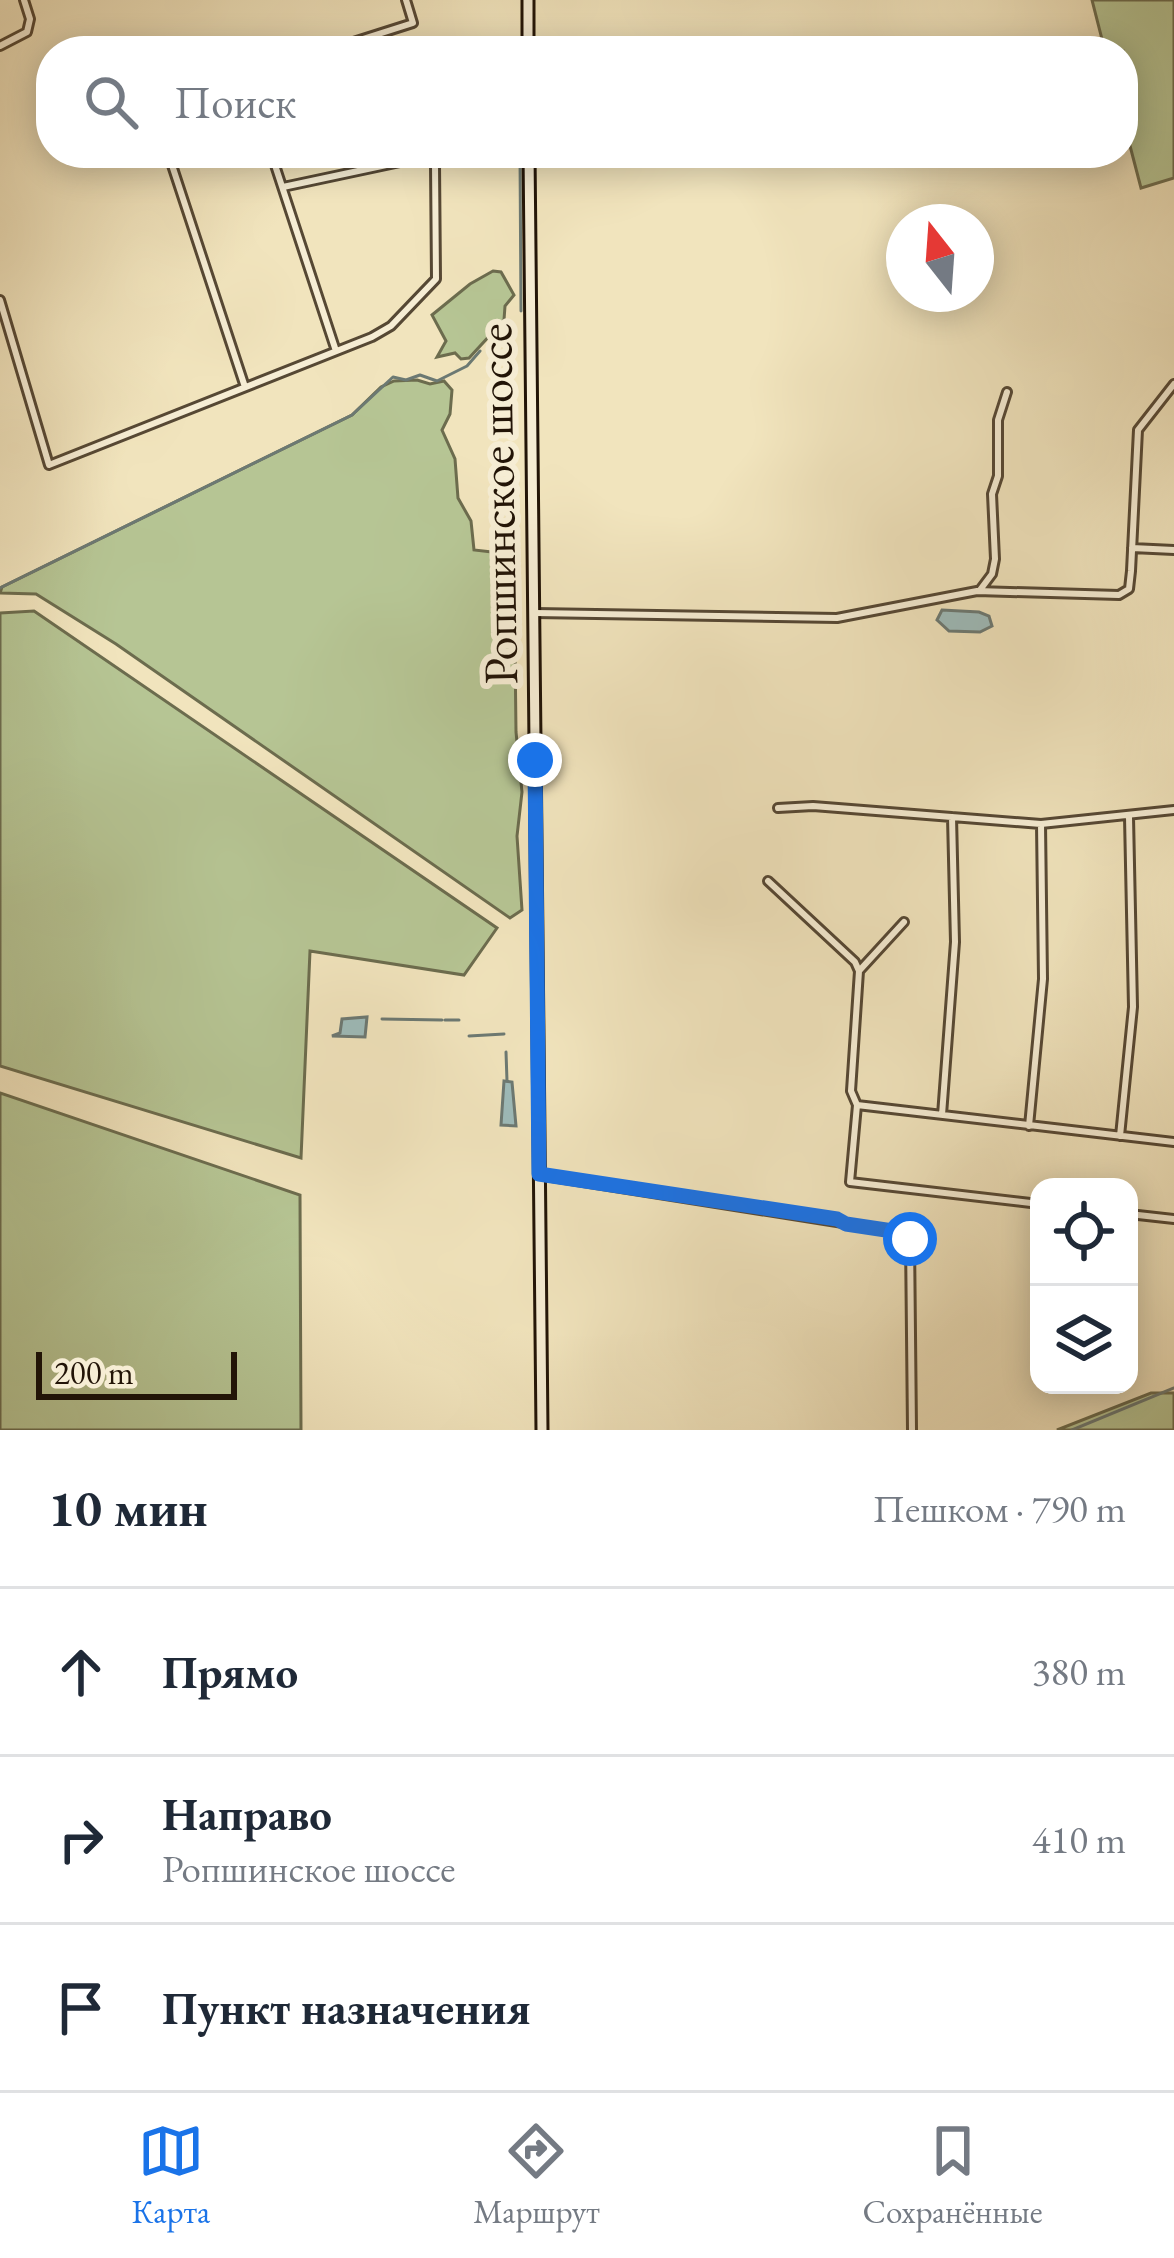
<!DOCTYPE html>
<html lang="ru">
<head>
<meta charset="utf-8">
<style>
  :root { --surface:#fff; --page:#f2f2f3; --text:#1f2937; --muted:#747a83; --line:#e0e1e3; --accent:#1a73e8 }
  body { margin:0; font-family:"EB Garamond",serif; background:var(--page); color:var(--text) }
  .controls { position:absolute; right:36px; bottom:36px; display:grid; overflow:hidden; border-radius:24px; box-shadow:0 6px 30px #0003 }
  .controls button { width:108px; height:108px; display:grid; place-items:center; padding:0; border:0; border-bottom:3px solid var(--line); background:var(--surface); color:var(--text); font:60px sans-serif }
  .compass { position:absolute; left:886px; top:204px; width:108px; height:108px; border-radius:50%; background:var(--surface); box-shadow:0 6px 30px #0003; rotate:343deg }
  .scale { position:absolute; left:36px; bottom:30px; width:201px; box-sizing:border-box; padding-left:12px; border:6px solid #221407; border-top:0; font-size:33px; line-height:42px; white-space:nowrap; color:#221407; -webkit-text-stroke:9px #f6edd4; paint-order:stroke }
  .stop { position:absolute; width:36px; height:36px; margin:-27px; border:9px solid #1a73e8; border-radius:50%; background:#fff }
  .stop.end { background:#1a73e8; border-color:#fff; box-shadow:0 3px 12px #0008 }
  .list { margin:0; padding:0; list-style:none }
  h2 { display:flex; justify-content:space-between; align-items:center; height:156px; margin:0; padding:0 48px; font-size:51px }
  h2 small { font-size:39px; font-weight:400; color:var(--muted) }
  .list li { display:grid; grid-template-columns:78px 1fr auto; gap:36px; align-items:center; box-sizing:border-box; height:168px; padding:0 48px; border-top:3px solid var(--line) }
  .list b { display:block; font-size:45px; white-space:nowrap }
  .list p { margin:0; font-size:39px; white-space:nowrap; color:var(--muted) }
  .list em { font-size:39px; font-style:normal; color:var(--muted) }
  .icon { flex:none; width:66px; height:66px; fill:none; stroke:currentColor; stroke-width:2; stroke-linecap:round; stroke-linejoin:round }
  .map { position:relative; flex:none; width:1174px; height:1430px; overflow:hidden }
  .search { position:absolute; background:var(--surface); box-shadow:0 6px 30px #0003; left:36px; right:36px; top:36px; height:132px; display:flex; align-items:center; gap:30px; box-sizing:border-box; padding:0 42px; border-radius:48px; color:var(--muted); font-size:45px }
  .sheet { height:660px; background:var(--surface) }
  nav { display:flex; justify-content:space-around; align-items:center; box-sizing:border-box; height:168px; border-top:3px solid var(--line); background:var(--surface); font-size:33px; color:var(--muted) }
  nav a { display:grid; justify-items:center; gap:6px }
  nav .on { color:var(--accent) }
  .map>svg:first-child { display:block }
  .green { fill:#b6c594; stroke:#6c6c4e; stroke-width:3 }
  .water { fill:#9ebcbb; stroke:#6c7973; stroke-width:3 }
  .lines { fill:none; stroke-linecap:round; stroke-linejoin:round }
  .stream { stroke:#6c7973; stroke-width:3 }
  .street-casing { stroke:#564834; stroke-width:12 }
  .secondary-casing { stroke:#221407; stroke-width:15 }
  .street { stroke:#f6edd4; stroke-width:6 }
  .secondary { stroke:#f6edd4; stroke-width:9 }
  .route { stroke:#1a73e8; stroke-width:15 }
  .labels { text-anchor:middle; stroke-width:12; stroke-linejoin:round; paint-order:stroke }
  .street-label { font-size:48px; fill:#221407; stroke:#f6edd4 }
</style>
</head>
<body>
<div class="map">
<svg width="1174" height="1430" viewBox="0 0 1174 1430">
  <rect width="100%" height="100%" fill="#f1e4bd"/>
  <filter id="stains"><feTurbulence type="fractalNoise" baseFrequency=".00167" numOctaves="4"/><feColorMatrix values="0 0 0 0 .2 0 0 0 0 .09 0 0 0 0 .02 0 0 0 .5 -.17"/></filter>
  <radialGradient id="worn" r=".72"><stop offset=".6" stop-color="#630" stop-opacity="0"/><stop offset="1" stop-color="#630" stop-opacity=".3"/></radialGradient>
  <path class="green" d="M1092 0H1174V178L1141 188 1123 119V51H1105Z
    M493 271 501 272 514 295 505 306 504 320 469 358 461 359 455 353 437 357 446 341 432 315 470 284Z
    M417 380 430 384 444 381 452 390 450 414 442 430 455 459 458 498 471 521 474 550 509 554 514 564 516 732 522 792 517 836 522 910 510 918 116 644 36 594 0 593 2 587 352 415 381 387 394 381Z
    M34 611 497 928 464 975 310 951 301 1158 0 1066V613Z
    M0 1093 300 1195 301 1430H0Z
    M1151 1393H1174V1430H1057Z"/>
  <path class="water" d="M942 610 979 612 989 616 992 626 980 632 949 631 937 620Z
    M367 1017 365 1037 332 1036 340 1033 342 1019Z
    M504 1081 512 1082 516 1126 501 1125Z"/>
  <g class="lines">
    <path class="stream" d="M520 153 521 311
      M0 588 352 415 393 377 406 380 420 375 437 381 467 366 480 351
      M382 1019 442 1020
      M445 1020H459
      M469 1036 504 1034
      M506 1052 507 1081
      M1072 1430 1174 1388"/>
    <defs>
      <path id="street" d="M0 46 27 32 30 19 24 0
        M325 51 413 23 406 0
        M168 153 245 387
        M271 153 336 351
        M283 187 438 154
        M0 300 49 465 372 337 391 326 436 279 435 164 439 153
        M1132 548 1174 550
        M980 590 992 574 995 559 992 494 998 476V420L1007 392
        M535 613 837 618 977 591 1119 595 1129 589 1131 571 1138 430 1174 384
        M778 808 813 806 1041 824 1174 810
        M768 881 855 962 859 971 851 1091 857 1105 850 1182 1039 1204
        M859 971 904 922
        M857 1105 1174 1142
        M942 1115 955 942 952 817
        M1029 1126 1043 979 1041 824
        M1120 1136 1133 1007 1129 817
        M539 1175 906 1233 910 1239 912 1430
        M1129 1214 1174 1219"/>
      <path id="secondary" d="M528 0V51
        M529 153 542 1430"/>
    </defs>
    <use href="#street" class="street-casing"/>
    <use href="#secondary" class="secondary-casing"/>
    <use href="#street" class="street"/>
    <use href="#secondary" class="secondary"/>
  </g>
  <g class="lines">
    <path class="route" d="M535 760 539 1174 837 1219 846 1224 906 1233 910 1239"/>
  </g>
  <g class="labels">
    <g class="street-label">
      <text transform="translate(497 504) rotate(-91)" y="17">Ропшинское шоссе</text>
    </g>
  </g>
  <rect width="100%" height="100%" filter="url(#stains)"/>
  <rect width="100%" height="100%" fill="url(#worn)"/>
</svg>
<div class="controls">
<button><svg class="icon" aria-label="locate" viewBox="0 0 24 24"><circle cx="12" cy="12" r="6"/><path d="M12 2v4M12 18v4M2 12h4M18 12h4"/></svg></button>
<button><svg class="icon" aria-label="layers" viewBox="0 0 24 24"><path d="M12 4l9 5-9 5-9-5zM3 14l9 5 9-5"/></svg></button>
</div>
<svg class="compass" viewBox="-18 -18 36 36"><path d="M0-13l5 13h-10z" fill="#e53935"/><path d="M0 13l5-13h-10z" fill="#747a83"/></svg>
<div class="scale">200 m</div>
<div class="stop" style="left:910px;top:1239px"></div>
<div class="stop end" style="left:535px;top:760px"></div>
<div class="search"><svg class="icon" aria-label="search" viewBox="0 0 24 24"><circle cx="10" cy="10" r="6"/><path d="M15 15l6 6"/></svg>Поиск</div>
</div>
<section class="sheet">
<h2>10 мин<small>Пешком · 790 m</small></h2>
<ul class="list">
<li><svg class="icon" aria-label="ahead" viewBox="0 0 24 24"><path d="M12 20V5M6 11l6-6 6 6"/></svg><div><b>Прямо</b></div><em>380 m</em></li>
<li><svg class="icon" aria-label="right" viewBox="0 0 24 24"><path d="M7 20v-9h11M14 6l5 5-5 5"/></svg><div><b>Направо</b><p>Ропшинское шоссе</p></div><em>410 m</em></li>
<li><svg class="icon" aria-label="arrive" viewBox="0 0 24 24"><path d="M6 21V4h12l-3 4 3 4H6"/></svg><div><b>Пункт назначения</b></div></li>
</ul>
</section>
<nav>
<a class="on"><svg class="icon" aria-label="map" viewBox="0 0 24 24"><path d="M3 6l6-2 6 2 6-2v14l-6 2-6-2-6 2zM9 4v14M15 6v14"/></svg>Карта</a>
<a><svg class="icon" aria-label="directions" viewBox="0 0 24 24"><path d="M12 3l9 9-9 9-9-9zM9 14v-3h6M13 9l2 2-2 2"/></svg>Маршрут</a>
<a><svg class="icon" aria-label="saved" viewBox="0 0 24 24"><path d="M7 4h10v16l-5-4-5 4z"/></svg>Сохранённые</a>
</nav>
</body>
</html>
